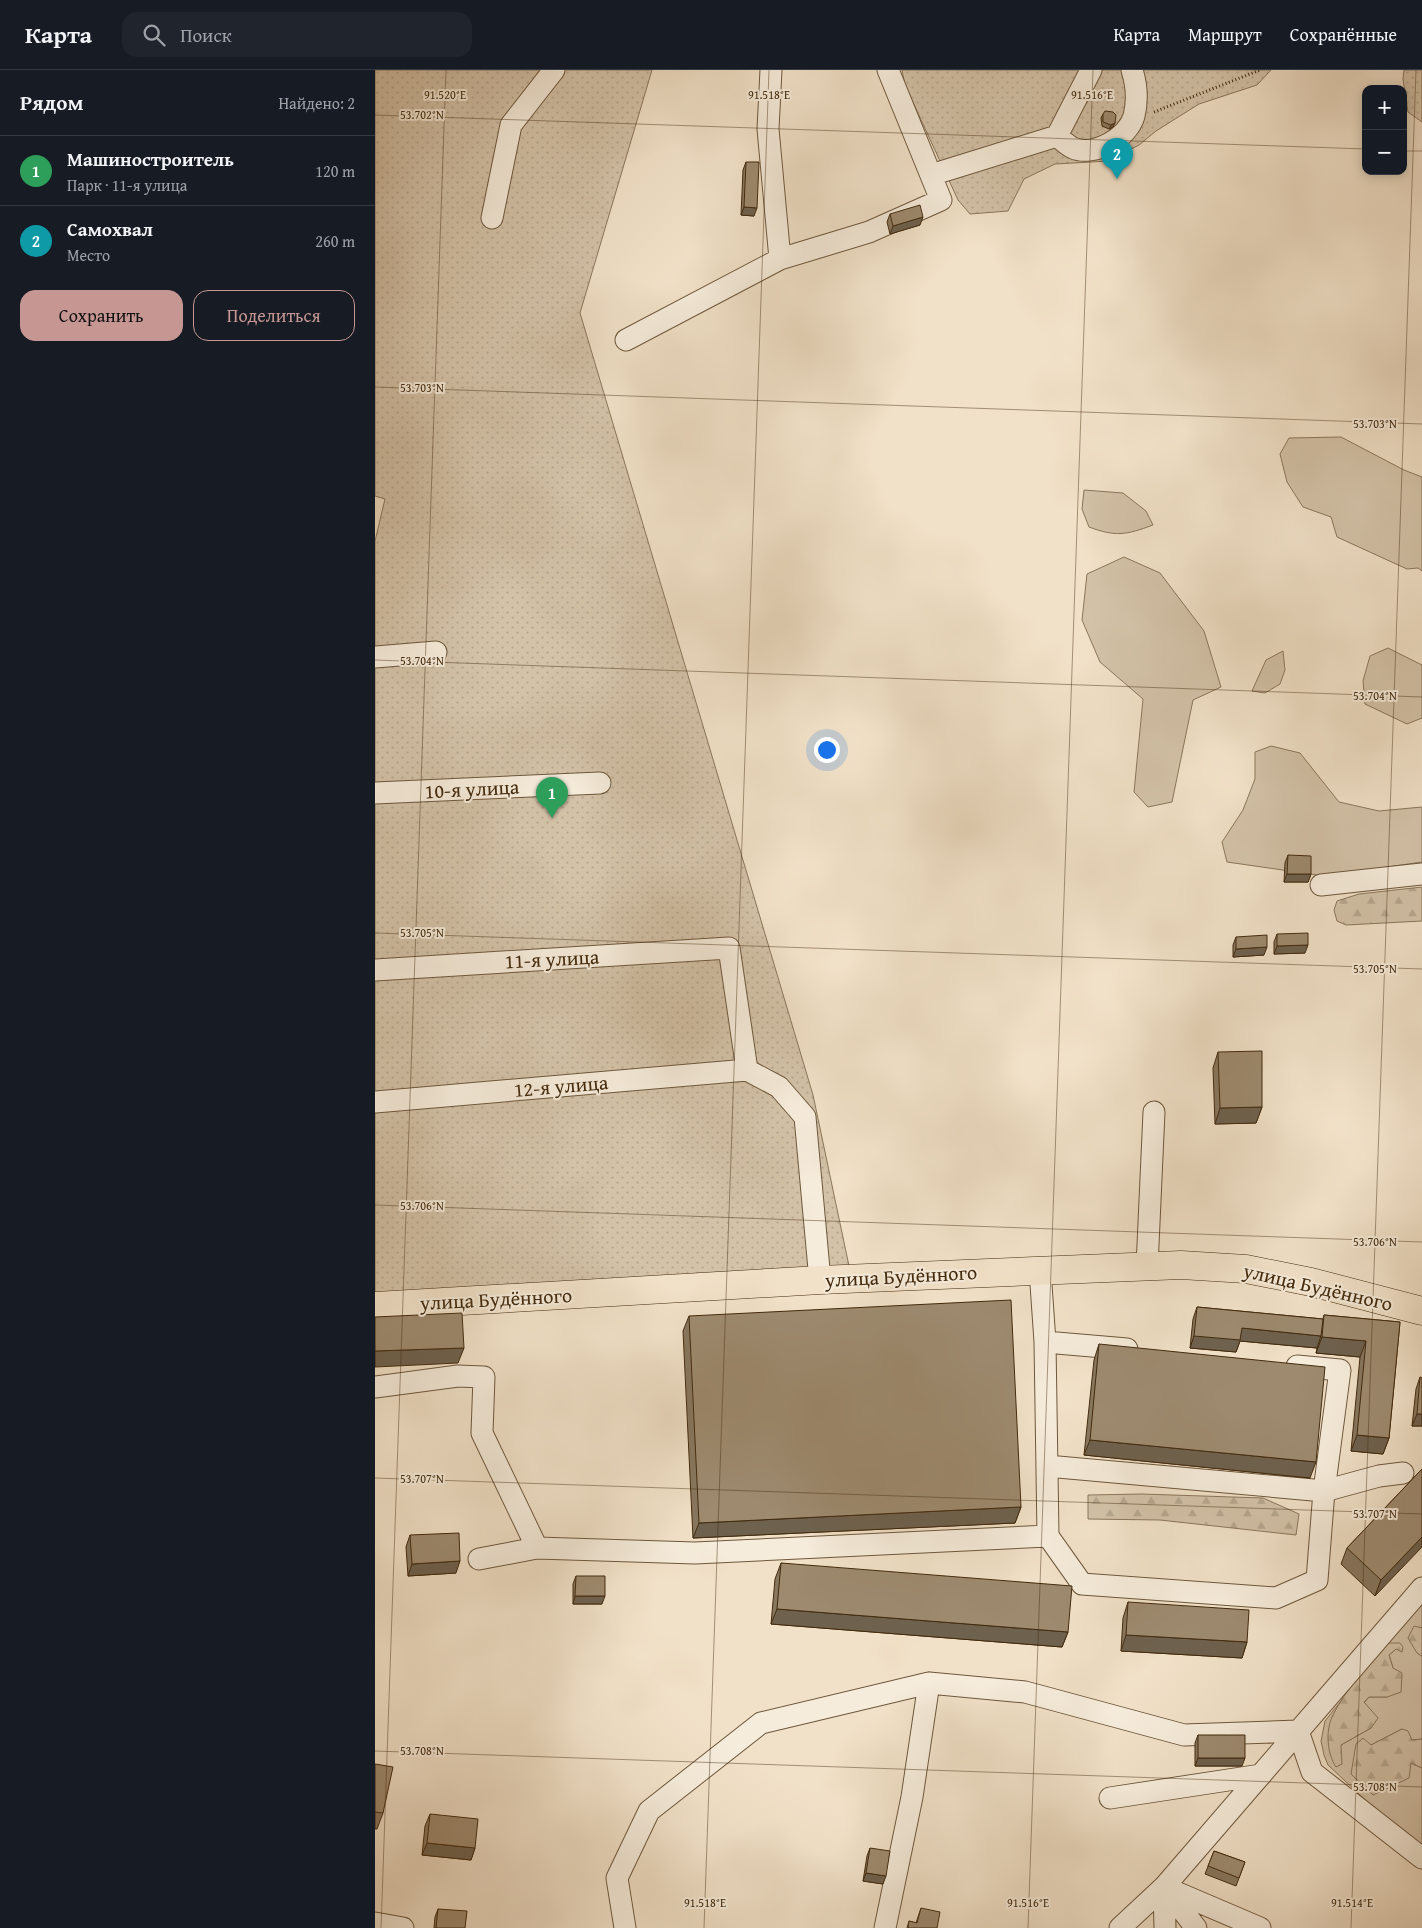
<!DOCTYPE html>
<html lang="ru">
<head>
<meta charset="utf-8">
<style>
  :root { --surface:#171b24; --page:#20242c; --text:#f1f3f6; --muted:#9ea1a6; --line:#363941; --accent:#c59692 }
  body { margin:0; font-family:"Gentium Book Plus",serif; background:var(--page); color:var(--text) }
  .controls { position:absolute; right:15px; top:15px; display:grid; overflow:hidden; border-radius:10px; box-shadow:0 2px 12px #0003 }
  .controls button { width:45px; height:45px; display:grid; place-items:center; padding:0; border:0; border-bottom:1px solid var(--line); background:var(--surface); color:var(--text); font:25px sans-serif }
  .you { position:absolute; left:451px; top:679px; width:18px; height:18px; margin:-12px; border:4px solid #fff; border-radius:50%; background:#1a73e8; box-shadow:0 0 0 8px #1a73e833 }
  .badge { display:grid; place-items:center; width:32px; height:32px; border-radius:50%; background:var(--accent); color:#fff; font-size:16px; font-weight:700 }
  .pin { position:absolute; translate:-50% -41px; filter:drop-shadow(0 1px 2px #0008) }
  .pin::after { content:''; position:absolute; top:26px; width:18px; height:15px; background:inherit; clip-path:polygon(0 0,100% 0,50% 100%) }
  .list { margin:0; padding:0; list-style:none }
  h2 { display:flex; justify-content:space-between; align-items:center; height:65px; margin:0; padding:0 20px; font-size:21px }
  h2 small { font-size:16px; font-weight:400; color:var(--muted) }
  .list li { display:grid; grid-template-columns:32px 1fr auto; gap:15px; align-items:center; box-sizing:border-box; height:70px; padding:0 20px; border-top:1px solid var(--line) }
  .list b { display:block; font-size:19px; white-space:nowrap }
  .list p { margin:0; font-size:16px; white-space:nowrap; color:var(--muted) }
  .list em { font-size:16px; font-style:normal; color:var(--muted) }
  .actions { display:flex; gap:10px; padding:15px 20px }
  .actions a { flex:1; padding:11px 0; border:1px solid var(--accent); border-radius:15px; text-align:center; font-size:18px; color:var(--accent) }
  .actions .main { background:var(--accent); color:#111 }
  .icon { flex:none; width:28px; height:28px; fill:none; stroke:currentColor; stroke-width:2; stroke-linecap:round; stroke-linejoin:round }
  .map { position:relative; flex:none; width:1047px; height:1858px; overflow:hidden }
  header { display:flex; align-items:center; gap:30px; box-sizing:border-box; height:70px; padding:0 25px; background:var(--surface); border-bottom:1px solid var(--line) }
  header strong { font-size:24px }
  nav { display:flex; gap:28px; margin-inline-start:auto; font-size:18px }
  .search { width:350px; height:45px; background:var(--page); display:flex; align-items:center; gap:12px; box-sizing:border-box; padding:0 18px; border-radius:15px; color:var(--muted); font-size:19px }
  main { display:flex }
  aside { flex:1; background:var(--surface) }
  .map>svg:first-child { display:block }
  .grass { fill:#d3c2a8; stroke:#8b765b }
  .forest { fill:url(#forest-firs); stroke:#8b765b }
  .park { fill:url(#park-dots); stroke:#8b765b }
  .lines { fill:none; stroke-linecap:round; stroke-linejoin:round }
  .minor-casing { stroke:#6e583c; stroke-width:23 }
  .major-casing { stroke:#432b0e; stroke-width:29 }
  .path { stroke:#432b0e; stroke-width:3; stroke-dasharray:1 2.5; stroke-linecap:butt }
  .minor { stroke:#f6ecdb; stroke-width:21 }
  .major { stroke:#f1e1c8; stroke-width:28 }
  .wall { fill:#87775f; stroke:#432b0e }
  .shaded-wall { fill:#6e614e; stroke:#432b0e }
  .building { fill:#9d8a6f; stroke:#432b0e }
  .ticks { fill:none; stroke:#432b0e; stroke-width:1; stroke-opacity:0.45 }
  .labels { text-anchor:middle; stroke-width:4; stroke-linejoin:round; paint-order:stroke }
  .street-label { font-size:20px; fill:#432b0e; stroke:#f6ecdb }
  .ticks-label { font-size:12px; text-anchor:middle; fill:#432b0e; stroke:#f6ecdb; stroke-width:4; stroke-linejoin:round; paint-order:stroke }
</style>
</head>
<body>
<header>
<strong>Карта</strong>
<div class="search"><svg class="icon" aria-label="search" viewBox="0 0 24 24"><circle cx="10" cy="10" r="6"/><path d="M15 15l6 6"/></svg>Поиск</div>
<nav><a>Карта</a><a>Маршрут</a><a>Сохранённые</a></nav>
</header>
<main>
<aside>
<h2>Рядом<small>Найдено: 2</small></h2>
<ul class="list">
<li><span class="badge" style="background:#2e9e5b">1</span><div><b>Машиностроитель</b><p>Парк · 11-я улица</p></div><em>120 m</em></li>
<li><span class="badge" style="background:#0f9aa8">2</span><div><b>Самохвал</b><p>Место</p></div><em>260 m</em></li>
</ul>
<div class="actions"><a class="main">Сохранить</a><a>Поделиться</a></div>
</aside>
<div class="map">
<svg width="1047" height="1858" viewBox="0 0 1047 1858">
  <defs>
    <pattern id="forest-firs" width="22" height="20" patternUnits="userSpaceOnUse" patternTransform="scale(1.25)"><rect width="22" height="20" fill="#d3c2a8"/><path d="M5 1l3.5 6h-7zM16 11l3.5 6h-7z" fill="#b6a78f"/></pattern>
    <pattern id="park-dots" width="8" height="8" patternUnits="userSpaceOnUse" patternTransform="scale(1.25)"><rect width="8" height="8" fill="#d3c2a8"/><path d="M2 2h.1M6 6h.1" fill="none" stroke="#b6a78f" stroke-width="1.8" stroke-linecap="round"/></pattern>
  </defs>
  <rect width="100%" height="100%" fill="#f1e1c8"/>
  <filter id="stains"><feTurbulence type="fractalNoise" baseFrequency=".004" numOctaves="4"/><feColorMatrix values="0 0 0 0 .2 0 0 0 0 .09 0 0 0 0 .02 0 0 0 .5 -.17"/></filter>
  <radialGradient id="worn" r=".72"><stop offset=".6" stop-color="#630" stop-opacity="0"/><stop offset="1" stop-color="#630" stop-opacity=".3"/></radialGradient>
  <path class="grass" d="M966 367 1029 400 1047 407V501L1043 498 1032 499 962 467 956 447 928 437 912 412 905 384 914 368Z
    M709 420 748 423 771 441 778 455C751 465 741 467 714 457L707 439Z
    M749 487 785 503 829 561 846 617 818 630 797 732 773 737 759 722 768 629 725 592 707 550 712 504Z
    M1013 578 1047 595V648L1032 654 990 634 988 611 995 586Z
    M908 581 910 600 905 614 890 623 877 621 891 590Z
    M896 676 925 683 964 732 1004 741 1047 737V792L949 806 852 792 847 772 868 740 880 709V682Z
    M1047 1529V1558L1044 1557 1042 1583 1047 1586V1669L1037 1670 1027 1659 996 1675 981 1674 1036 1693 1047 1698V1776L998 1737 953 1695 949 1685 946 1671 950 1651 978 1616 957 1647 966 1675 996 1658 989 1633 994 1627H1012L1018 1598 1014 1585 1021 1579 1010 1573Z"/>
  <path class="forest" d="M1047 817V851L971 855 962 851 959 840 962 831 984 824Z
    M767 1424 888 1428 924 1444 921 1465 785 1450 713 1449V1425Z
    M1039 1556 1047 1558V1586L1042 1583 1033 1568Z
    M1010 1573H1025L1028 1577 1027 1582 1021 1579 1014 1585 1018 1598 1027 1603 1026 1622 1012 1627H994L989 1632 1003 1648 996 1658 966 1675 967 1694 961 1697C952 1683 950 1661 958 1645 969 1622 994 1594 1010 1573Z
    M1027 1659 1033 1661 1037 1670 1047 1669V1698L1036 1693 1034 1708 998 1725 976 1704 981 1674 988 1668 996 1675Z"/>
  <path class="park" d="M0 0H277L205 243 438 1025 474 1196 0 1230V471L10 429 0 426Z
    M527 0H896L882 15 824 34 781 61 764 75 734 91 680 94 649 109 633 141 595 144 583 130 530 15Z
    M1029 0H1047V52L1033 42 1028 9Z"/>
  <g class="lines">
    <defs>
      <path id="minor" d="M396 0 393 59 405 189
        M682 66 716 0
        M556 105 682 66C687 70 693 76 698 78 719 87 753 68 759 46 763 30 762 16 757 0
        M117 148 136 55 179 0
        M251 270 405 189 494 162 566 130 513 0
        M0 587 61 582
        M0 723 225 713
        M946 815 1047 804
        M0 900 354 878 372 1000 404 1017 430 1047 445 1210
        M0 1032 372 1000
        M772 1197 779 1042
        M665 1200 670 1272 673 1466 707 1514 901 1528 942 1510 949 1421 965 1300 922 1296
        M670 1272 752 1279
        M0 1317 83 1306 109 1307 107 1363 162 1478
        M672 1396 949 1421 1004 1406 1028 1403
        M104 1489 162 1478 320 1483 673 1466
        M735 1728 886 1705
        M789 1817 885 1858
        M789 1817 790 1858
        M791 1819 821 1858
        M0 1853 28 1858
        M250 1858 242 1808 274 1741 386 1653 554 1613 650 1622 809 1665 923 1661 937 1702 1047 1788
        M510 1858 537 1727 554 1613
        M745 1858 789 1817 1047 1518"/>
      <path id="major" d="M0 1236 445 1210 806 1195 871 1199 936 1212 1047 1241"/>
    </defs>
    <use href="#minor" class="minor-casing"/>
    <use href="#major" class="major-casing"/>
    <path class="path" d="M779 42 885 0"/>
    <use href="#minor" class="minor"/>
    <use href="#major" class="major"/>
  </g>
  <path class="wall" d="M728 44 738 57 734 59 727 56 726 48Z
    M371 92 379 146 366 145 368 100Z
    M515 144 545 155 515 164 512 152Z
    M913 785 936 804 933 812H909L910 793Z
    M902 864 930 883 899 884V872Z
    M861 867 889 885 858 887V875Z
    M843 982 887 1037 881 1053 840 1054 838 998Z
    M822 1237 948 1249 949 1245 1025 1252 1014 1368 1008 1384 976 1381 985 1287 941 1283 942 1278 865 1271 861 1282 815 1278 818 1249Z
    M314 1246 646 1437 640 1453 318 1468 308 1261Z
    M724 1274 935 1408 709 1385 719 1290Z
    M1045 1307 1047 1308V1356H1037L1041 1319Z
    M1047 1399 1000 1526 966 1494 972 1478Z
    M35 1465 81 1503 33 1506 31 1477Z
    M406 1493 693 1562 687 1577 396 1554 400 1509Z
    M201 1506 227 1534H198V1514Z
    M753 1532 872 1572 867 1588 746 1581 748 1548Z
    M823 1665 867 1696H820V1673Z
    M0 1694 8 1743 2 1759H0Z
    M55 1744 100 1778 96 1790 47 1785 50 1756Z
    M495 1778 508 1814 488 1811 492 1786Z
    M839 1781 870 1792 861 1816 830 1804Z
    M546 1838 562 1858H532L534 1851 541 1853Z
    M63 1839 90 1858H59L60 1847Z"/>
  <path class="shaded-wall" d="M740 53 738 57 734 59 736 55Z
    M369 137 382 138 379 146 366 145Z
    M548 147 545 155 515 164 518 156Z
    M912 804H936L933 812H909Z
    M933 875 930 883 899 884 902 876Z
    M892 877 889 885 858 887 861 879Z
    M887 1037 881 1053 840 1054 845 1038Z
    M867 1258 946 1266 942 1278 865 1271 861 1282 815 1278 819 1266Z
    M947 1267 991 1271 985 1287 941 1283Z
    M89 1278 83 1293 0 1297V1281Z
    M1042 1344H1047V1356H1037Z
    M982 1365 1014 1368 1008 1384 976 1381Z
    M715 1370 941 1392 935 1408 709 1385Z
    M646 1437 640 1453 318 1468 324 1453Z
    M1047 1467V1477L1000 1526 1006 1510Z
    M85 1491 81 1503 33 1506 37 1494Z
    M200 1526H230L227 1534H198Z
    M402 1539 693 1562 687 1577 396 1554Z
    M751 1565 872 1572 867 1588 746 1581Z
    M823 1688H870L867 1696H820Z
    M52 1773 100 1778 96 1790 47 1785Z
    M491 1803 511 1806 508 1814 488 1811Z"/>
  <path class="building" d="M730 41 738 42 741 45 740 53 736 55 728 52V44Z
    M371 92H384L382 138 369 137Z
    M545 135 548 147 518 156 515 144Z
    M913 785 936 786V804H912Z
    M933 863V875L902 876V864Z
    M892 865V877L861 879V867Z
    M887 981V1037L845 1038 843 982Z
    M636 1230 646 1437 324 1453 314 1246Z
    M822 1237 948 1249 946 1266 867 1258 865 1270 819 1266Z
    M87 1243 89 1278 0 1281V1247Z
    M949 1245 1025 1252 1014 1368 982 1365 991 1271 947 1267Z
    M724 1274 950 1297 941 1392 715 1370Z
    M1045 1307 1047 1308V1344H1042Z
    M1047 1399V1467L1006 1510 972 1478Z
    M84 1463 85 1491 37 1494 35 1465Z
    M406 1493 697 1516 693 1562 402 1539Z
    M201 1506H230V1526H200Z
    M753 1532 874 1540 872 1572 751 1565Z
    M823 1665H870V1688H823Z
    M0 1694 18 1697 8 1743 0 1742Z
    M55 1744 103 1749 100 1778 52 1773Z
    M495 1778 515 1781 511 1806 491 1803Z
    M839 1781 870 1792 864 1808 833 1796Z
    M546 1838 565 1842 562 1858H533L534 1851 542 1853Z
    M63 1839 92 1841 90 1858H61Z"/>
  <path class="ticks" d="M0 45 991 79M1028 81H1047M0 317 1047 354M0 590 1047 627M0 863 1047 899M0 1135 1047 1172M0 1408 1047 1444M0 1681 1047 1717M6 1858 71 0M329 1858 394 0M653 1858 718 0M976 1858 1041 0"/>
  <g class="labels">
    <g class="street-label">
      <text transform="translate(97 719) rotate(-3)" y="7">10-я улица</text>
      <text transform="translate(177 889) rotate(-3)" y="7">11-я улица</text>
      <text transform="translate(186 1016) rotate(-5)" y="7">12-я улица</text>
      <text transform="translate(526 1206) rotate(-3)" y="7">улица Будённого</text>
      <text transform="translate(943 1217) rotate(13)" y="7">улица Будённого</text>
      <text transform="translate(121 1229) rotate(-3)" y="7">улица Будённого</text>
    </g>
  </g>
  <g class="ticks-label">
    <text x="70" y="29">91.520°E</text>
    <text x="394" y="29">91.518°E</text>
    <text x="717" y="29">91.516°E</text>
    <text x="47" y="49">53.702°N</text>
    <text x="47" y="322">53.703°N</text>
    <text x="1000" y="358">53.703°N</text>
    <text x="47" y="595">53.704°N</text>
    <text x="1000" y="630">53.704°N</text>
    <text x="47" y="867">53.705°N</text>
    <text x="1000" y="903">53.705°N</text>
    <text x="47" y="1140">53.706°N</text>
    <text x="1000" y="1176">53.706°N</text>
    <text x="47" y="1413">53.707°N</text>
    <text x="1000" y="1448">53.707°N</text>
    <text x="47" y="1685">53.708°N</text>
    <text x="1000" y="1721">53.708°N</text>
    <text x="330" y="1837">91.518°E</text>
    <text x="653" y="1837">91.516°E</text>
    <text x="977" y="1837">91.514°E</text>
  </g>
  <rect width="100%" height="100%" filter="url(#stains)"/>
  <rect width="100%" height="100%" fill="url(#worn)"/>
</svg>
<div class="controls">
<button>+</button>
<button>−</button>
</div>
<div class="you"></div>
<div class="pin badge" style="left:177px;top:748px;background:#2e9e5b">1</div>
<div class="pin badge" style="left:742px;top:109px;background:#0f9aa8">2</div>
</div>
</main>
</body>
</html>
